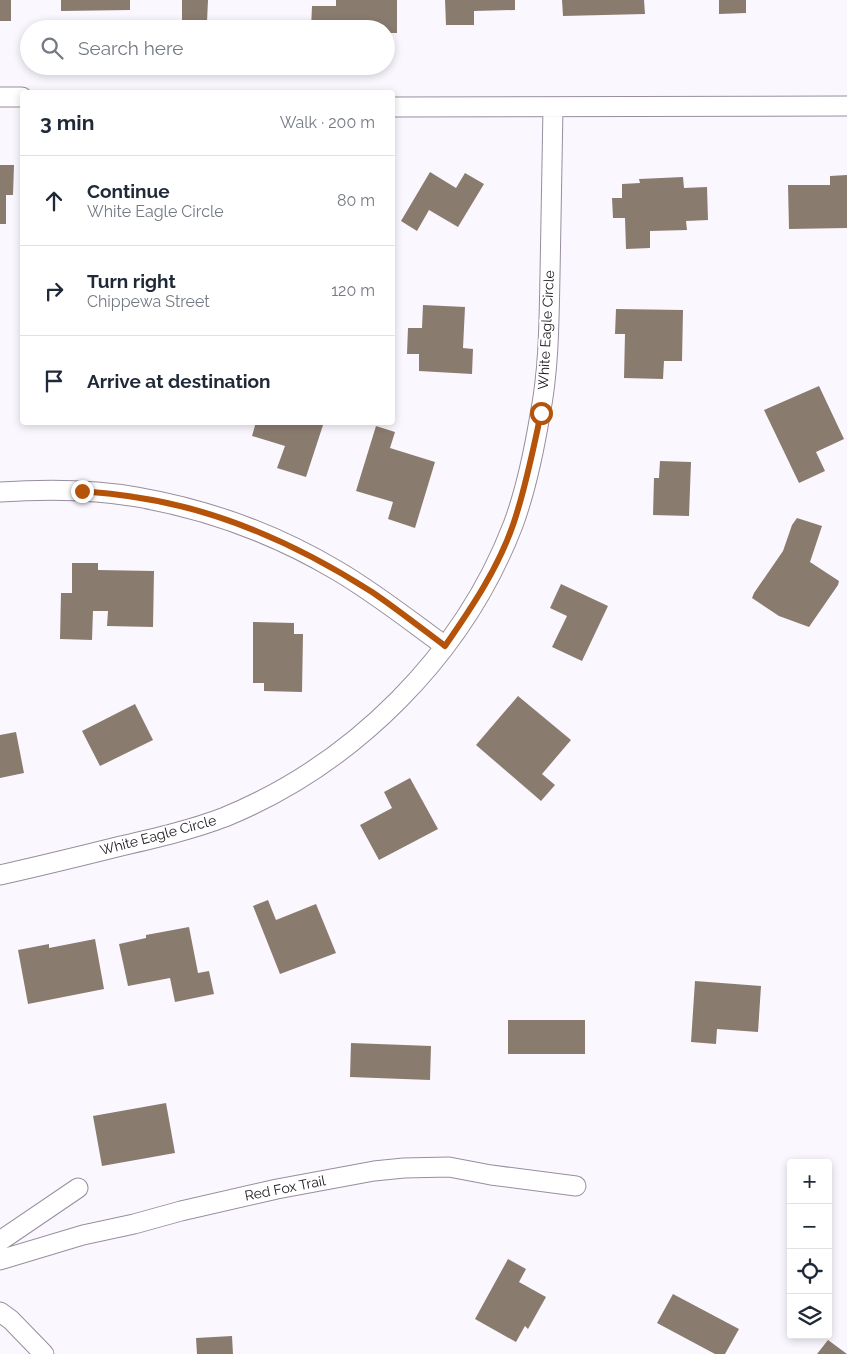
<!DOCTYPE html>
<html lang="en">
<head>
<meta charset="utf-8">
<style>
  :root { --surface:#fff; --page:#f6f6f7; --text:#1f2937; --muted:#747a83; --line:#e0e1e3 }
  body { margin:0; font-family:Raleway,sans-serif; background:var(--page); color:var(--text) }
  .controls { position:absolute; right:15px; bottom:15px; display:grid; overflow:hidden; border-radius:5px; box-shadow:0 2px 8px #0003 }
  .controls button { width:45px; height:45px; display:grid; place-items:center; padding:0; border:0; border-bottom:1px solid var(--line); background:var(--surface); color:var(--text); font:25px sans-serif }
  .stop { position:absolute; width:15px; height:15px; margin:-11px; border:4px solid #b45309; border-radius:50%; background:#fff }
  .stop.end { background:#b45309; border-color:#fff; box-shadow:0 1px 5px #0008 }
  .list { margin:0; padding:0; list-style:none }
  h2 { display:flex; justify-content:space-between; align-items:center; height:65px; margin:0; padding:0 20px; font-size:21px }
  h2 small { font-size:16px; font-weight:400; color:var(--muted) }
  .list li { display:grid; grid-template-columns:32px 1fr auto; gap:15px; align-items:center; box-sizing:border-box; height:90px; padding:0 20px; border-top:1px solid var(--line) }
  .list b { display:block; font-size:19px; white-space:nowrap }
  .list p { margin:0; font-size:16px; white-space:nowrap; color:var(--muted) }
  .list em { font-size:16px; font-style:normal; color:var(--muted) }
  .icon { flex:none; width:28px; height:28px; fill:none; stroke:currentColor; stroke-width:2; stroke-linecap:round; stroke-linejoin:round }
  .map { position:relative; flex:none; width:847px; height:1354px; overflow:hidden }
  .search { position:absolute; background:var(--surface); box-shadow:0 2px 8px #0003; left:20px; top:20px; width:375px; height:55px; display:flex; align-items:center; gap:12px; box-sizing:border-box; padding:0 18px; border-radius:28px; color:var(--muted); font-size:19px }
  .panel { position:absolute; background:var(--surface); box-shadow:0 2px 8px #0003; left:20px; top:90px; width:375px; height:335px; border-radius:5px }
  .map>svg:first-child { display:block }
  .building { fill:#8a7b6f }
  .lines { fill:none; stroke-linecap:round; stroke-linejoin:round }
  .street-casing { stroke:#988e9e; stroke-width:21 }
  .street { stroke:#fff; stroke-width:19 }
  .route { stroke:#b45309; stroke-width:6 }
  .labels { text-anchor:middle; stroke-width:4; stroke-linejoin:round; paint-order:stroke }
  .street-label { font-size:14px; fill:#1b171d; stroke:#fff }
</style>
</head>
<body>
<div class="map">
<svg width="847" height="1354" viewBox="0 0 847 1354">
  <rect width="100%" height="100%" fill="#fbf7fe"/>
  <path class="building" d="M0 0H11V21H0Z
    M61 0H130V10L61 11Z
    M182 0H208L207 22H182Z
    M336 0H397V33H386V29H311L312 6H336Z
    M445 0H515V10L474 11V25H446Z
    M562 0H644L645 14 563 16Z
    M719 0H746V13L719 14Z
    M0 165H14L13 195H6V224H0Z
    M430 172 456 188 465 173 484 184 458 227 429 210 417 231 401 221Z
    M847 175V228L789 229 788 185H830V176Z
    M683 177 684 188 707 187 708 220 686 221 687 230 650 231V248L626 249 625 218H613L612 198H622V184L640 183 639 179Z
    M423 305 465 307 463 348 473 349 472 374 419 371V354H407L408 328H422Z
    M616 309 683 310 682 361H664L663 379 624 378 625 334H615Z
    M819 386 844 439 816 452 825 471 799 483 764 410Z
    M256 422H324L306 477 277 468 285 446 252 436Z
    M376 426 395 432 390 448 435 462 415 528 388 519 393 502 356 491Z
    M660 461 691 462 689 516 653 515 654 478H659Z
    M797 518 822 526 810 562 839 581 838 585 809 627 779 616 752 598 754 593 783 551 792 525Z
    M72 563H98V570L154 571 153 627 107 626 108 611H93L92 640 60 639 61 593H72Z
    M561 584 608 606 582 661 552 647 567 616 550 608Z
    M253 622 294 623V634H303L302 692 264 691V683H253Z
    M518 696 571 740 542 774 555 785 541 801 476 745Z
    M135 704 153 740 100 766 82 731Z
    M16 732 24 773 0 778V735Z
    M410 778 438 829 379 860 360 825 392 808 384 792Z
    M268 900 276 920 316 904 336 953 280 974 253 906Z
    M189 927 198 973 209 971 214 994 175 1002 170 978 128 986 119 944 146 938V935Z
    M95 939 104 989 28 1004 18 950 49 944V948Z
    M695 981 761 986 758 1032 717 1029 716 1044 691 1042Z
    M508 1020H585V1054H508Z
    M351 1043 431 1046 430 1080 350 1077Z
    M166 1103 175 1153 102 1166 93 1116Z
    M508 1259 526 1269 519 1282 546 1297 528 1329 525 1326 516 1342 475 1319Z
    M673 1294 739 1329 725 1354H715L657 1323Z
    M232 1336 233 1354H197L196 1338Z
    M828 1340 847 1354H817Z"/>
  <g class="lines">
    <defs>
      <path id="street" d="M0 97H22
        M392 107 847 106
        M0 492C45 489 92 489 137 497 206 509 275 534 336 570 374 592 409 620 445 646
        M0 875C40 866 81 856 121 846 156 838 191 830 225 817 354 764 463 655 513 525 526 490 534 451 540 415 549 369 549 322 550 275 551 219 552 163 553 107
        M0 1241 78 1188
        M0 1260 83 1235 134 1224 181 1211 277 1189 374 1171 404 1168 449 1167 491 1175 576 1186
        M0 1312 11 1320 44 1354"/>
    </defs>
    <use href="#street" class="street-casing"/>
    <use href="#street" class="street"/>
  </g>
  <g class="lines">
    <path class="route" d="M82 491C99 493 117 494 134 497 219 509 300 546 372 592 397 609 421 628 445 646 472 607 499 567 514 522 526 486 533 450 541 413"/>
  </g>
  <g class="labels">
    <g class="street-label">
      <text transform="translate(546 330) rotate(-87)" y="5">White Eagle Circle</text>
      <text transform="translate(158 835) rotate(-15)" y="5">White Eagle Circle</text>
      <text transform="translate(285 1188) rotate(-11)" y="5">Red Fox Trail</text>
    </g>
  </g>
</svg>
<div class="controls">
<button>+</button>
<button>−</button>
<button><svg class="icon" aria-label="locate" viewBox="0 0 24 24"><circle cx="12" cy="12" r="6"/><path d="M12 2v4M12 18v4M2 12h4M18 12h4"/></svg></button>
<button><svg class="icon" aria-label="layers" viewBox="0 0 24 24"><path d="M12 4l9 5-9 5-9-5zM3 14l9 5 9-5"/></svg></button>
</div>
<div class="stop" style="left:541px;top:413px"></div>
<div class="stop end" style="left:82px;top:491px"></div>
<div class="search"><svg class="icon" aria-label="search" viewBox="0 0 24 24"><circle cx="10" cy="10" r="6"/><path d="M15 15l6 6"/></svg>Search here</div>
<section class="panel">
<h2>3 min<small>Walk · 200 m</small></h2>
<ul class="list">
<li><svg class="icon" aria-label="ahead" viewBox="0 0 24 24"><path d="M12 20V5M6 11l6-6 6 6"/></svg><div><b>Continue</b><p>White Eagle Circle</p></div><em>80 m</em></li>
<li><svg class="icon" aria-label="right" viewBox="0 0 24 24"><path d="M7 20v-9h11M14 6l5 5-5 5"/></svg><div><b>Turn right</b><p>Chippewa Street</p></div><em>120 m</em></li>
<li><svg class="icon" aria-label="arrive" viewBox="0 0 24 24"><path d="M6 21V4h12l-3 4 3 4H6"/></svg><div><b>Arrive at destination</b></div></li>
</ul>
</section>
</div>
</body>
</html>
